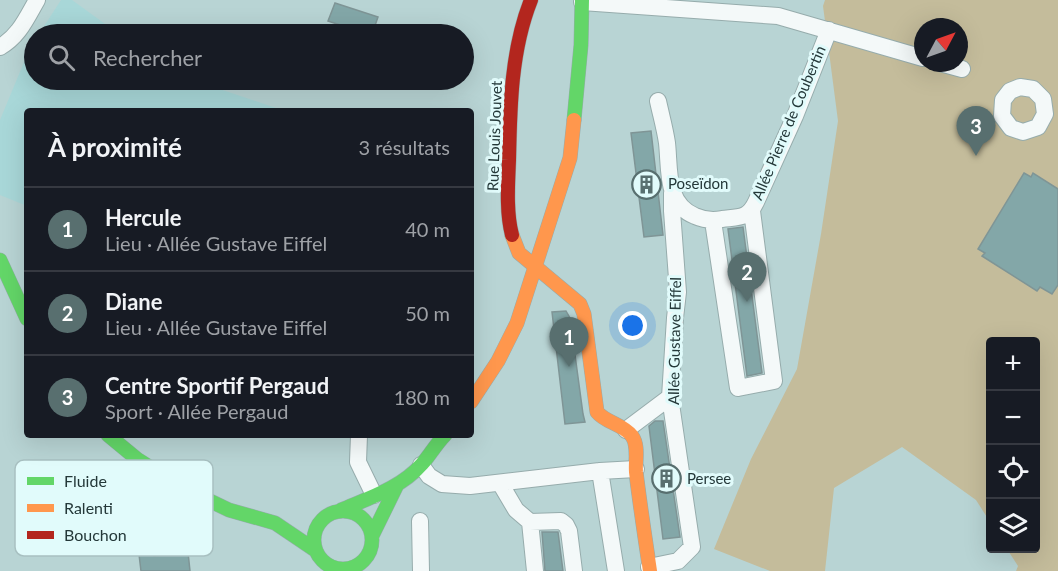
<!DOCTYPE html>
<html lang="fr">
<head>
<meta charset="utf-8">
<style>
  :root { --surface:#171b24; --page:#20242c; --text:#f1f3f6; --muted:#9ea1a6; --line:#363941; --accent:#586f6f }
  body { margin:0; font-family:Lato,sans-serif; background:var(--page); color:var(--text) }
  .controls { position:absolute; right:18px; bottom:18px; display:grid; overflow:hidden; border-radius:6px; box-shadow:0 6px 24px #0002 }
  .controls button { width:54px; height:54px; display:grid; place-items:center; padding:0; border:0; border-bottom:2px solid var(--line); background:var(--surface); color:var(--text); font:30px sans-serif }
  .compass { position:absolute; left:914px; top:18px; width:54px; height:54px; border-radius:50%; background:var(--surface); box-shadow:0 6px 24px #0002; rotate:49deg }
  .you { position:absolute; left:633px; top:326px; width:21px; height:21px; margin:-15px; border:4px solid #fff; border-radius:50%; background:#1a73e8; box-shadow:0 0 0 9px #1a73e833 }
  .badge { display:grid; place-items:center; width:39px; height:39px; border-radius:50%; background:var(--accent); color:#fff; font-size:20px; font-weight:700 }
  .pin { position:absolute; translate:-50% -50px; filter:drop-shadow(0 2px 3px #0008) }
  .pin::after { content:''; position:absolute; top:32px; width:21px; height:18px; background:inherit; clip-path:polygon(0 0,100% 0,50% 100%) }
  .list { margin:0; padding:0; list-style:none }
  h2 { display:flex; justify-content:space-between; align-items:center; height:78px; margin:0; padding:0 24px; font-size:26px }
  h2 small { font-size:20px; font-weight:400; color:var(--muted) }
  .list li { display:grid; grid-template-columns:39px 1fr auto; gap:18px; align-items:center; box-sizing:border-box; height:84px; padding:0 24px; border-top:2px solid var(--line) }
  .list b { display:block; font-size:22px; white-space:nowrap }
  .list p { margin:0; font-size:20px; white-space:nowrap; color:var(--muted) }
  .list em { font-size:20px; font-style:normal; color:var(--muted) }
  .icon { flex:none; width:33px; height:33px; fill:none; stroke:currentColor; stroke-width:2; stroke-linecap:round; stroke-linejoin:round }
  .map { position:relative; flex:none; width:1058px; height:571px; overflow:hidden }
  .search { position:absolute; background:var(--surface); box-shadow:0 6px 24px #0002; left:24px; top:24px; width:450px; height:66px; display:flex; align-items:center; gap:15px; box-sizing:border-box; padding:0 21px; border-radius:33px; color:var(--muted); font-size:22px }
  .panel { position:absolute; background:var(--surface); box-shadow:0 6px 24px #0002; left:24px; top:108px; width:450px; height:330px; border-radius:6px }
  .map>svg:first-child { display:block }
  .built { fill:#a8d7d8 }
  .green { fill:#c4bc9b; fill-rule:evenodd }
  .building { fill:#83a7a8; stroke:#7f9596; stroke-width:1.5 }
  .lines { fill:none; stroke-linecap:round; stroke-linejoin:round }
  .street-casing { stroke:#96acac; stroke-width:18 }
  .fast-casing { stroke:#96acac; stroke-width:15 }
  .slow-casing { stroke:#96acac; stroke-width:15 }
  .jam-casing { stroke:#96acac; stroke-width:15 }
  .street { stroke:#f4f9f9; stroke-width:16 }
  .fast { stroke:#63d668; stroke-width:14 }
  .slow { stroke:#ff974d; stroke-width:14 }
  .jam { stroke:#b3261e; stroke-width:14 }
  .labels { text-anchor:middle; stroke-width:6; stroke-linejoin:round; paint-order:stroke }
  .street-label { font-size:15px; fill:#243839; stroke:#e1fbfb }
  .poi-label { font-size:15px; fill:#243839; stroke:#e1fbfb; text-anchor:start }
  .key { fill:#e1fbfb; stroke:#a8c0c1; stroke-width:1.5 }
  .key-label { font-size:16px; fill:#243839 }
</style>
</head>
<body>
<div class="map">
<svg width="1058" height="571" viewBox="0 0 1058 571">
  <rect width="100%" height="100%" fill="#b8d4d4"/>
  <path class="built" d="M61 0H72L119 34H39Z
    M34 41V80H193L285 111H27V206L0 195V120L29 50Z"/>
  <path class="green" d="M825 0H1058V571H1016L1018 566 1007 549 1036 548V342H990V522L976 500 902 447 834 488 825 571H770L714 549 751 459 797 369 821 234 838 121 823 6ZM923 27H959V63H923Z"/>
  <path class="building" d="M335 3 378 17 372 34H367L328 21Z
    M651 131 663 235 644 237 631 133Z
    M1024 173 1031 177 1033 173 1058 189V285L1052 294 1040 287 1037 291 982 256 985 253 978 249Z
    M743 227 762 373 747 376 728 229Z
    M566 311 570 318 583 414 585 422 565 424 552 312Z
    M655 421H663L680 537 663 539 649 426Z
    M149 514 154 556 188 552 190 571H141L138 546 104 550 101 520Z
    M542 532H558L563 571H545Z"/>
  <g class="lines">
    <defs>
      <path id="street" d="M582 2 778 16 923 58
        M0 47C19 36 26 19 37 0
        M940 63 962 69
        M1020 87 1033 89 1043 99 1045 114 1038 127 1023 132 1011 128 1002 116 1003 100 1010 91Z
        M658 101C661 115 665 129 667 143 670 169 665 204 695 216 704 220 712 221 722 219 739 217 748 219 756 202L795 116 829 30
        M713 221 738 388 774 381 752 211
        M626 430 670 397
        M359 435 358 462 374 495
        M421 465 429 476 442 484 470 486 600 471 636 469
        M600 471 616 571
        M500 483 516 510 530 522 535 571
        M420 521 421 571
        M530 522 561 521 566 525 569 531 574 571
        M649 567 678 561 692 547 670 397 675 318 678 292 672 211V193"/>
      <path id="fast" d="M574 120 581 45 582 0
        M0 260 27 319
        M108 435 137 459 181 487 229 510 275 523 315 550
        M341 510C369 498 401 488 422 464 430 455 436 444 445 435
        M314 540a29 29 0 1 1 58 0a29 29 0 1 1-58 0Z
        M372 536 397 485"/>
      <path id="slow" d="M512 235 519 253 580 304 584 314 597 412C606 423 623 424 632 436 639 446 635 461 636 472 640 505 645 538 650 571
        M471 402 498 361 517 323 570 158 574 120"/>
      <path id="jam" d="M512 235C506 212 508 184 509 160 510 107 511 50 531 0"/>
    </defs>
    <use href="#street" class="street-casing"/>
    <use href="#fast" class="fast-casing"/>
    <use href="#slow" class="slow-casing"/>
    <use href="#jam" class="jam-casing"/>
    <use href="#street" class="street"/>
    <use href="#fast" class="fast"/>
    <use href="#slow" class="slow"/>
    <use href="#jam" class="jam"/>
  </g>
  <defs>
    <symbol id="building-ring" viewBox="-11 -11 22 22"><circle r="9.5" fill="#e1fbfb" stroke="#586f6f" stroke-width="1.5"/><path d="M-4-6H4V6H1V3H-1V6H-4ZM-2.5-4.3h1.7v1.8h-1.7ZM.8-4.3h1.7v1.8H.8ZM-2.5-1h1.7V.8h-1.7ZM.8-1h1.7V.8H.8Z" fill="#586f6f"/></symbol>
  </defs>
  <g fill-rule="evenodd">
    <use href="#building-ring" x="630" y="168" width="33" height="33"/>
    <use href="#building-ring" x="650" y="462" width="33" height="33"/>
  </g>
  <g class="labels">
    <g class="street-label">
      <text transform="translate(789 123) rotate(-67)" y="5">Allée Pierre de Coubertin</text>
      <text transform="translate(495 136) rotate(-88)" y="5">Rue Louis Jouvet</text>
      <text transform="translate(675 341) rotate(-89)" y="5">Allée Gustave Eiffel</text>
    </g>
    <g class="poi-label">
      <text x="668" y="189">Poseïdon</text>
      <text x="687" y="484">Persee</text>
    </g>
  </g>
  <rect x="15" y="460" width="198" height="96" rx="9" class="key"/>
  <rect x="27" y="477" width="27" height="8" fill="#63d668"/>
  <rect x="27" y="504" width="27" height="8" fill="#ff974d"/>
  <rect x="27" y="531" width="27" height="8" fill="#b3261e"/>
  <g class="key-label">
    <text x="64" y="487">Fluide</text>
    <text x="64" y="514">Ralenti</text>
    <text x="64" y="541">Bouchon</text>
  </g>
</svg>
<div class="controls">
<button>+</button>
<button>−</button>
<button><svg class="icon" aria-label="locate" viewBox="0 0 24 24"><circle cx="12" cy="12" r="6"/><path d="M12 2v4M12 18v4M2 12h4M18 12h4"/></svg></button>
<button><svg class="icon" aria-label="layers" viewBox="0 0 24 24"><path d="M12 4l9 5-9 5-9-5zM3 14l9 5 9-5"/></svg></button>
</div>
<svg class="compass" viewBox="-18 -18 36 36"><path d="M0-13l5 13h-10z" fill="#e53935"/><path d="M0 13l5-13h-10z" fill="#9ea1a6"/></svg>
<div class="you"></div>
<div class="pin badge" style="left:569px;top:367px">1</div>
<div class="pin badge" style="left:747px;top:302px">2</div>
<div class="pin badge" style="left:976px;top:156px">3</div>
<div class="search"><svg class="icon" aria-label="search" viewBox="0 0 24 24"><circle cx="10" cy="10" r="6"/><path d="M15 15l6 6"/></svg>Rechercher</div>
<section class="panel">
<h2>À proximité<small>3 résultats</small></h2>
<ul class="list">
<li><span class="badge">1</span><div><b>Hercule</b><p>Lieu · Allée Gustave Eiffel</p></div><em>40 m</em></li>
<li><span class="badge">2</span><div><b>Diane</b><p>Lieu · Allée Gustave Eiffel</p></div><em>50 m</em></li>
<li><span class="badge">3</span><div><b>Centre Sportif Pergaud</b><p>Sport · Allée Pergaud</p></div><em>180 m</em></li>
</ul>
</section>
</div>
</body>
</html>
